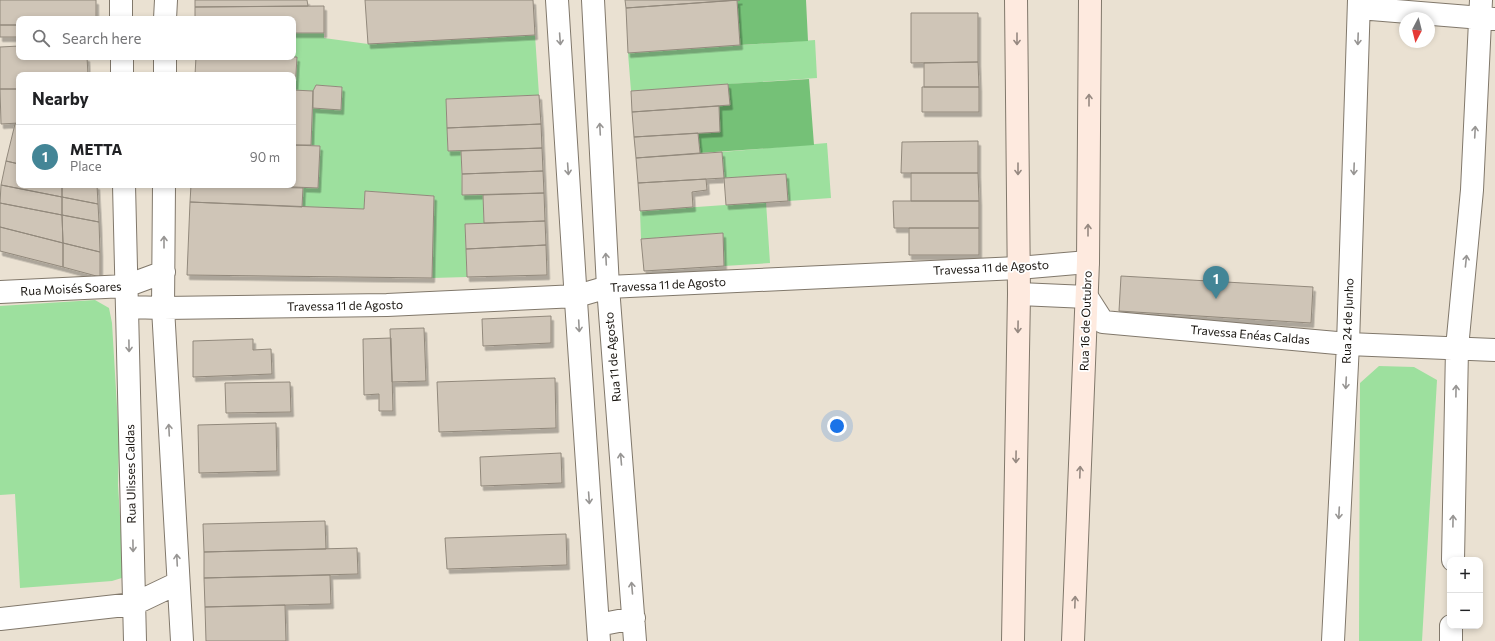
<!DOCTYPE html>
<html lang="en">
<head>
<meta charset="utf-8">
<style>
  :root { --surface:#fff; --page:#f6f6f6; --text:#202124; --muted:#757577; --line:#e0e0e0; --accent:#438596 }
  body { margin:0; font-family:Commissioner,sans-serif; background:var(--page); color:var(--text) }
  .controls { position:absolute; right:12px; bottom:12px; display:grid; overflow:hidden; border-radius:8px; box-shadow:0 2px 6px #0003 }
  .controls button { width:36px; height:36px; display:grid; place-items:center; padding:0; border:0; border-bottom:1px solid var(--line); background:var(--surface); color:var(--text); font:20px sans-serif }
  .compass { position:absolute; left:1399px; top:12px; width:36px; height:36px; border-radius:50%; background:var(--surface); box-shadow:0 2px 6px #0003; rotate:187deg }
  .you { position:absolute; left:837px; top:426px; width:14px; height:14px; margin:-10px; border:3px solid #fff; border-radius:50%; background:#1a73e8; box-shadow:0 0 0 6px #1a73e833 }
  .badge { display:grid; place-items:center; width:26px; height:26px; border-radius:50%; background:var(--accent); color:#fff; font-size:13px; font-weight:700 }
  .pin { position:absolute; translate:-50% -33px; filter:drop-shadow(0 1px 2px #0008) }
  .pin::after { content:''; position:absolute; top:21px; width:14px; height:12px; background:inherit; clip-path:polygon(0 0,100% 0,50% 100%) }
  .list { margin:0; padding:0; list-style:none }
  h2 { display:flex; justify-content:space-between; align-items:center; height:52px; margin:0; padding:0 16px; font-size:17px }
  h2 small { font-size:13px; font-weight:400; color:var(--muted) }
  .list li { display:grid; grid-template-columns:26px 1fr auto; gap:12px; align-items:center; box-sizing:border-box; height:64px; padding:0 16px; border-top:1px solid var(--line) }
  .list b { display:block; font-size:15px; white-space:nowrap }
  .list p { margin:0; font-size:13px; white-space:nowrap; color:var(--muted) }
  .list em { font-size:13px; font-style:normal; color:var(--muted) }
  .icon { flex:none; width:22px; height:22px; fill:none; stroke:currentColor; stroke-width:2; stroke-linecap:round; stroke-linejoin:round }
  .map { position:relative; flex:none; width:1495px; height:641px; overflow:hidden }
  .search { position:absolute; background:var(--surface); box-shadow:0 2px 6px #0003; left:16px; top:16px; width:280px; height:44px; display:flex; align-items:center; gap:10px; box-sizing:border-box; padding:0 14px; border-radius:8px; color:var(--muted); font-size:15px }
  .panel { position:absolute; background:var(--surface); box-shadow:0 2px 6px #0003; left:16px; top:72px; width:280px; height:116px; border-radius:8px }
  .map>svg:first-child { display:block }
  .green { fill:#9de09e }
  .forest { fill:#75c177 }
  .building { fill:#cfc5b7; stroke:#92897c; filter:url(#shadow) }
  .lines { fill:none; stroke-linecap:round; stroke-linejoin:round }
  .street-casing { stroke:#81786b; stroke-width:24 }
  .secondary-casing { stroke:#81786b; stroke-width:24 }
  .street { stroke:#fff; stroke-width:22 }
  .secondary { stroke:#feeadf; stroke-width:22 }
  .oneway { stroke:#979593 }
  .oneway2 { stroke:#968981 }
  .labels { text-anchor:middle; stroke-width:3.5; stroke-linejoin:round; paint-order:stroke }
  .street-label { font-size:12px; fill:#17130e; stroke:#fff }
</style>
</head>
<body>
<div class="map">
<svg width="1495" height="641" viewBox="0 0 1495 641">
  <defs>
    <filter id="shadow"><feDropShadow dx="2.5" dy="4.5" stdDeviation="0" flood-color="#0004"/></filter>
  </defs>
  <rect width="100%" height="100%" fill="#eae1d2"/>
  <path class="green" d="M293 33H324V38L368 44 535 35 539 95 446 99 448 151H461L462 195H483L484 223 465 224 467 277 432 278 434 196 365 191 364 209 302 207 303 188H318L320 146 311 145 313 108 341 109 342 87 316 85 313 91 295 90 297 57H293Z
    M815 40 817 78 631 91 628 53Z
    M827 143 831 198 788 201 786 174 724 178 722 152Z
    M766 202 770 263 724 266 722 233 641 239 640 211Z
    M95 300 109 308 112 323 119 441 118 485 121 531 127 570 125 577 112 581 20 588 15 494 0 495V306Z
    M1379 366 1414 367 1437 380 1422 641H1359L1360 383Z"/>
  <path class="forest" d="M737 0H806L808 41 740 45Z
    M809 79 814 145 700 153 698 133 720 132 719 106 730 105 728 84Z"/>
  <path class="building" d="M0 0H96V19H19V25H0Z
    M195 0H307L308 6 195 7Z
    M365 0H533L535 35 368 44Z
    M625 0H740L626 8Z
    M737 0 740 45 628 53 626 8Z
    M324 6V33H293V19H195V7Z
    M911 13H978V62L911 63Z
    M0 25H19V37H0Z
    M19 46V57H87L88 75H19V89H0V47Z
    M196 57H297L295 90H293V75H195Z
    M978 62 979 87H924V63Z
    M728 84 730 105 632 112 631 91Z
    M316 85 342 87 341 110 313 108V91Z
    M922 87H979V112H922Z
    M0 89H19V123L1 124Z
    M293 90 313 91 311 145H293Z
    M539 95 541 124 447 128 446 99Z
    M719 106 720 132 634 137 632 112Z
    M19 123V164L6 161 15 124Z
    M541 124 542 148 448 151 447 128Z
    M698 133 700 153 636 158 634 137Z
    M978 141V173H901L902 142Z
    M293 145 320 146 318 188 246 185H293Z
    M542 148 543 171 462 174 461 151Z
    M722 152 724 178 638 183 636 158Z
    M6 161 19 164V185H62V197L1 185Z
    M543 171 544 193 462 195V174Z
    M911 173H978L979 201H911Z
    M786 174 788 201 726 205 724 178Z
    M706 179 707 190 692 192 693 207 640 211 638 183Z
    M1 185 62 197V215L0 203Z
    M62 185H97L98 204 62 197Z
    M191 185 303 188 302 207 190 202Z
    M365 191 434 196 432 278 187 275 190 202 364 209Z
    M544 193 545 221 484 223 483 195Z
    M62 197 98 204 99 222 62 215Z
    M893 201H979V228H894Z
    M0 203 62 215 63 243 0 227Z
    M62 215 99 222 100 252 63 243Z
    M545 221 546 245 466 249 465 224Z
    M0 227 63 243V267L0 251Z
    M909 228H979V255H909Z
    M723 233 724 266 644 271 641 239Z
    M63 243 100 252V277L63 267Z
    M546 245 547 275 467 277 466 249Z
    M1121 276 1313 287 1311 323 1119 311Z
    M551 316V343L483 346 482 319Z
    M424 328 426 381 392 382 390 329Z
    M391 338 393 411H379V394L364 395 363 339Z
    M253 339V350L271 349 272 374 193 377V341Z
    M555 378 556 428 439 432 437 382Z
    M290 382 291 412 226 413 225 383Z
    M276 423 277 471 199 473 198 425Z
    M561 453 562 483 481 486 480 457Z
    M325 521 326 549 204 552 203 524Z
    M566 534 567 565 447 569 445 538Z
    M357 548 358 574 204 578V552Z
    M330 575 331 604 205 607 204 578Z
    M285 605 286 641H206L205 607Z"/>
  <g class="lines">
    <defs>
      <path id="street" d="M121 0V19
        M557 0C571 214 583 427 599 641
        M593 0 608 287 635 641
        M1359 8 1494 19
        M165 19 166 0
        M122 57V75
        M165 75V57
        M124 185 135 641
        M164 185 163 308 182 641
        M0 292 126 286 164 272
        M1019 294 1087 297 1103 322 1348 344 1495 350
        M128 307 163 308 387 305 577 296 608 287 1018 268 1088 262
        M1453 560 1457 348 1472 190 1481 0
        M0 619 134 604 178 583
        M598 625 634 618
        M1333 641 1348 344 1359 0
        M1451 641V626"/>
      <path id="secondary" d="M1013 641 1019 294 1016 0
        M1073 641 1088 262 1090 0"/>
    </defs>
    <use href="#street" class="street-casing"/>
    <use href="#secondary" class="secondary-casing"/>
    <use href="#street" class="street"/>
    <use href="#secondary" class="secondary"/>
  </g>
  <defs><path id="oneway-shaft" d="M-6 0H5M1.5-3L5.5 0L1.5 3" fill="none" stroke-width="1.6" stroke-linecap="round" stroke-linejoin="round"/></defs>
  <g class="oneway">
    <use href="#oneway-shaft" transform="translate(560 39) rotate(86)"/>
    <use href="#oneway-shaft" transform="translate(1358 39) rotate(92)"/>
    <use href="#oneway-shaft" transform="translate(600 129) rotate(-93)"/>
    <use href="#oneway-shaft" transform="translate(1475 132) rotate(-87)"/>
    <use href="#oneway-shaft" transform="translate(568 169) rotate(86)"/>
    <use href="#oneway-shaft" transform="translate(1354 169) rotate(92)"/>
    <use href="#oneway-shaft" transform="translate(164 242) rotate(-90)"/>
    <use href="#oneway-shaft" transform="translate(606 259) rotate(-93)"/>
    <use href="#oneway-shaft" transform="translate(1466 261) rotate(-84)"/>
    <use href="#oneway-shaft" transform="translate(579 326) rotate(87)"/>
    <use href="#oneway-shaft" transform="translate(129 346) rotate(89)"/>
    <use href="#oneway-shaft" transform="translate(1346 383) rotate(93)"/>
    <use href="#oneway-shaft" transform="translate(1456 391) rotate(-89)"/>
    <use href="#oneway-shaft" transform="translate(169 430) rotate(-93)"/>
    <use href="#oneway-shaft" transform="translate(621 459) rotate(-95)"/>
    <use href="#oneway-shaft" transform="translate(589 498) rotate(86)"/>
    <use href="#oneway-shaft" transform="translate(1339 513) rotate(93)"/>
    <use href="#oneway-shaft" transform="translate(1453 521) rotate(-89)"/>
    <use href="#oneway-shaft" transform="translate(133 546) rotate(89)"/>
    <use href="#oneway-shaft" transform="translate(177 560) rotate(-93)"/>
    <use href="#oneway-shaft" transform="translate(632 588) rotate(-95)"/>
  </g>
  <g class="oneway2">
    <use href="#oneway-shaft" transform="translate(1017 39) rotate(90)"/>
    <use href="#oneway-shaft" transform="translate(1089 100) rotate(-90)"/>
    <use href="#oneway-shaft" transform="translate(1018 169) rotate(90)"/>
    <use href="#oneway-shaft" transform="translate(1088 230) rotate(-90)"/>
    <use href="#oneway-shaft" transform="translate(1018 327) rotate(91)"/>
    <use href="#oneway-shaft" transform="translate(1016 457) rotate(91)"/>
    <use href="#oneway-shaft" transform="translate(1080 472) rotate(-88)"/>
    <use href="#oneway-shaft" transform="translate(1075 602) rotate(-88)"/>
  </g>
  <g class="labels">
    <g class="street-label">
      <text transform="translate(991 268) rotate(-3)" y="4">Travessa 11 de Agosto</text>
      <text transform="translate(668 285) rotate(-3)" y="4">Travessa 11 de Agosto</text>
      <text transform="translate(71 289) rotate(-3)" y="4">Rua Moisés Soares</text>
      <text transform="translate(345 306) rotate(-1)" y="4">Travessa 11 de Agosto</text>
      <text transform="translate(1086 321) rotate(-88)" y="4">Rua 16 de Outubro</text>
      <text transform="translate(1348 321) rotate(-88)" y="4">Rua 24 de Junho</text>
      <text transform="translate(1250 335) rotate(5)" y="4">Travessa Enéas Caldas</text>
      <text transform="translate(613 357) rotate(-95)" y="4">Rua 11 de Agosto</text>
      <text transform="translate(131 474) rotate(-91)" y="4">Rua Ulisses Caldas</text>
    </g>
  </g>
</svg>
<div class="controls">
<button>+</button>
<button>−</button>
</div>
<svg class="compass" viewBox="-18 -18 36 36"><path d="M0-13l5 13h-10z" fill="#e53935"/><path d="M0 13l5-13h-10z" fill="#757577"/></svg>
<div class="you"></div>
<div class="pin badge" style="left:1216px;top:299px">1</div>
<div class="search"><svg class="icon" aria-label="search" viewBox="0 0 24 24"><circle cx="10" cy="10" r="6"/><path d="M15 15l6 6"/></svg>Search here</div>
<section class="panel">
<h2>Nearby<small></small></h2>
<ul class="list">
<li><span class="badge">1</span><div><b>METTA</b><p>Place</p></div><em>90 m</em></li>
</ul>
</section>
</div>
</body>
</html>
